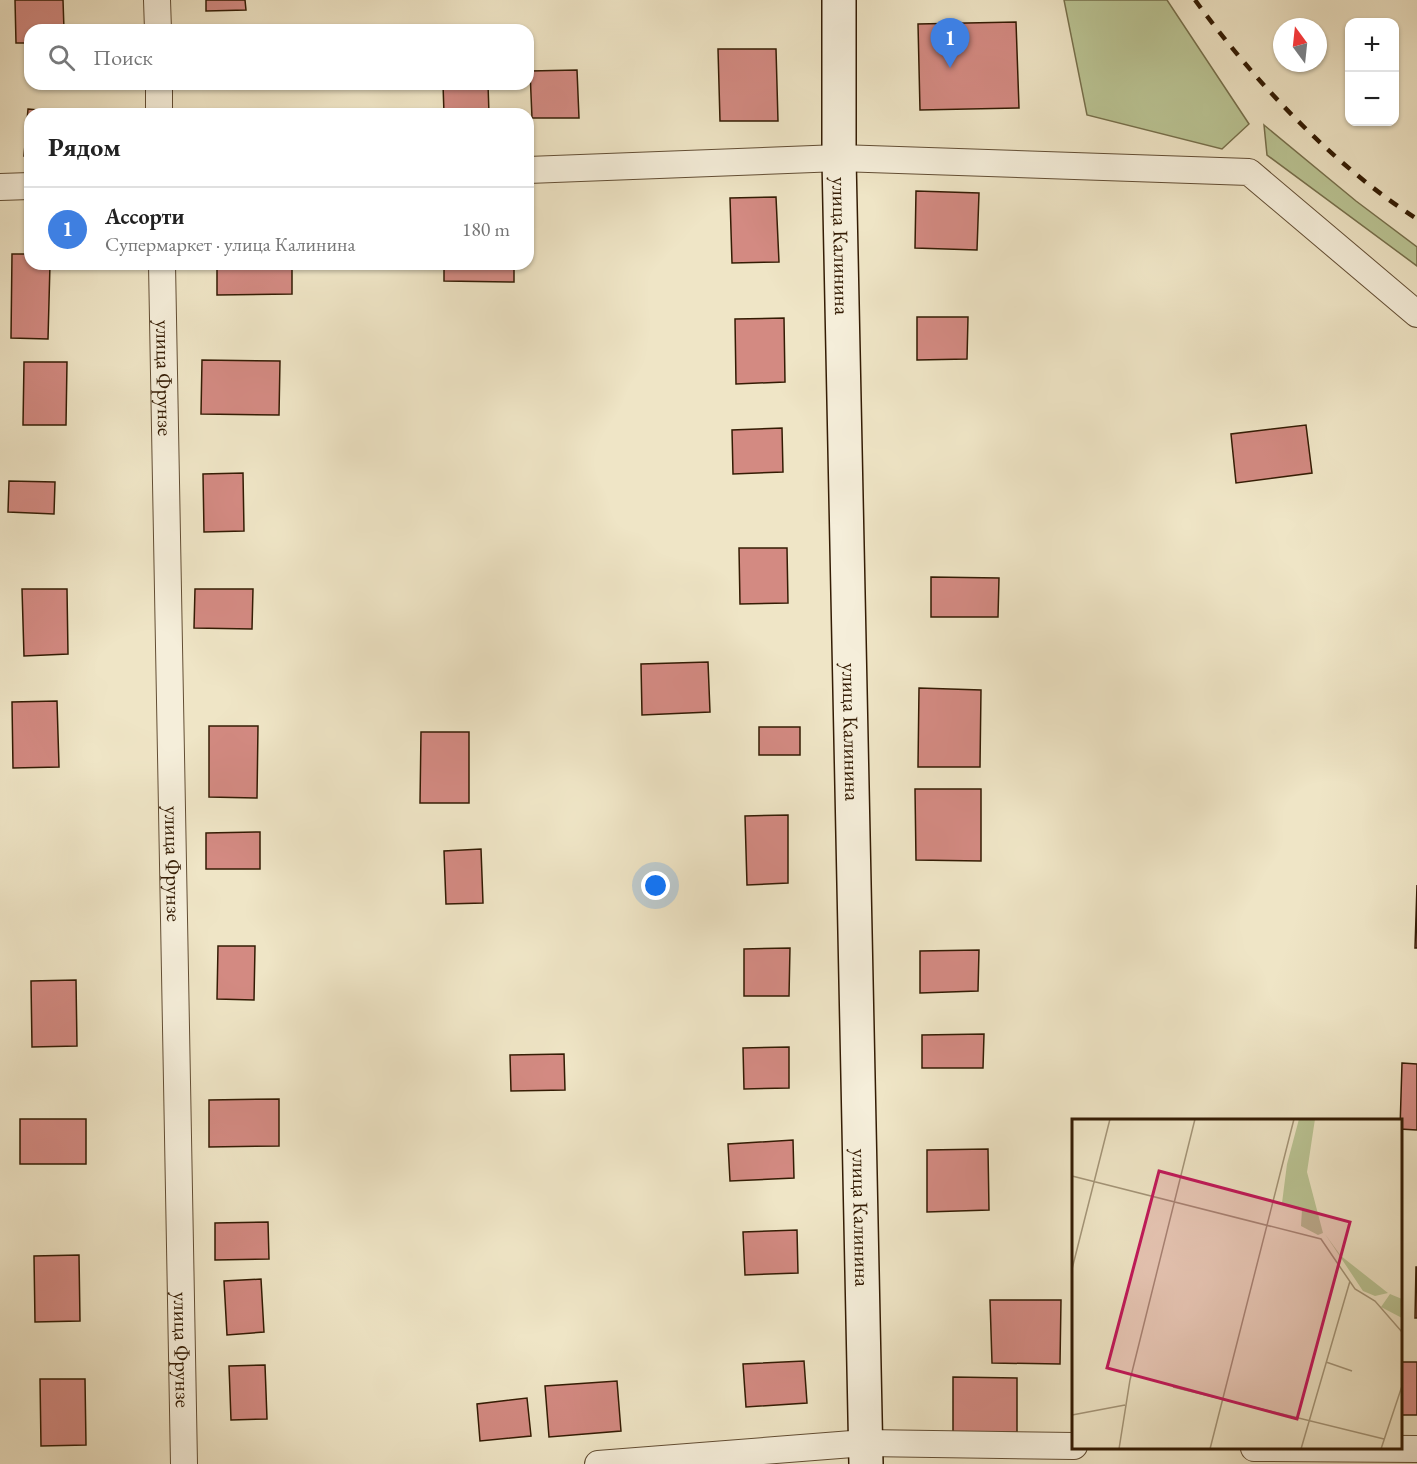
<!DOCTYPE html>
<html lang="ru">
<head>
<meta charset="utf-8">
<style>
  :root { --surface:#fff; --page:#f2f2f2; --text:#222; --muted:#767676; --line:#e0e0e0; --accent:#8f2418 }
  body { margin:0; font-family:"EB Garamond",serif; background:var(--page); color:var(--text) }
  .controls { position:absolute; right:18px; top:18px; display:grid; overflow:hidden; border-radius:12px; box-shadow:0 2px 4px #0004 }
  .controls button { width:54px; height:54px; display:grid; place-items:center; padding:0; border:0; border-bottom:2px solid var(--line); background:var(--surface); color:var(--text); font:30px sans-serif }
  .compass { position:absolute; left:1273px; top:18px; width:54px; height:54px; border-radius:50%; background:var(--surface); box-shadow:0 2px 4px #0004; rotate:345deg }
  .you { position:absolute; left:656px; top:886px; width:21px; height:21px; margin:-15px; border:4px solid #fff; border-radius:50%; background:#1a73e8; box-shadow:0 0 0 9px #1a73e833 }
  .badge { display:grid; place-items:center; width:39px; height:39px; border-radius:50%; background:var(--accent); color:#fff; font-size:20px; font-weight:700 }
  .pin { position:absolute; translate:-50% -50px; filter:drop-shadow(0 2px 3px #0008) }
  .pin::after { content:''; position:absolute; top:32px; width:21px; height:18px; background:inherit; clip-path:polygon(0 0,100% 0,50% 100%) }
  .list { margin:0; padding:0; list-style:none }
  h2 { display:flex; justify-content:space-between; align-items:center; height:78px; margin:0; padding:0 24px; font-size:26px }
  h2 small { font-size:20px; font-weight:400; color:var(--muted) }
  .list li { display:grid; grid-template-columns:39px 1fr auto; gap:18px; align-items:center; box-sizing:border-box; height:84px; padding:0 24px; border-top:2px solid var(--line) }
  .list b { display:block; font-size:22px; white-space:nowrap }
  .list p { margin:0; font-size:20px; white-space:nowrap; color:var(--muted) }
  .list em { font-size:20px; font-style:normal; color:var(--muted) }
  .icon { flex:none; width:33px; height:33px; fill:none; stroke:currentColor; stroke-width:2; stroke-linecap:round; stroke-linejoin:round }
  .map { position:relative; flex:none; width:1417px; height:1464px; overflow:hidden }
  .search { position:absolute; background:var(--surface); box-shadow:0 2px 4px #0004; left:24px; top:24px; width:510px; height:66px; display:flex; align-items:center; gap:15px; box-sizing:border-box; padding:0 21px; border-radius:18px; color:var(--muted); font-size:22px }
  .panel { position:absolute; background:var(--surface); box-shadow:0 2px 4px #0004; left:24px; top:108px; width:510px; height:162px; border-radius:18px }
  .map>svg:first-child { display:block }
  .green { fill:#bac494; stroke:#77704c; stroke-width:1.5 }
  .building { fill:#d38a82; stroke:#341c04; stroke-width:1.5 }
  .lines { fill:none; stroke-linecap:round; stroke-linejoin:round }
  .street-casing { stroke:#634e34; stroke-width:28 }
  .secondary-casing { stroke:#341c04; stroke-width:36 }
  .street { stroke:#f5eeda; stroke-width:26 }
  .secondary { stroke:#f5eeda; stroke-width:33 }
  .rail { stroke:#341c04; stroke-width:4.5; stroke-dasharray:10 10; stroke-linecap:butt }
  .labels { text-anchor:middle; stroke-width:4.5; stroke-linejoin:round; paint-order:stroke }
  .street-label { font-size:21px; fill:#341c04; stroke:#f5eeda }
  .inset-road { fill:none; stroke:#a49578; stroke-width:1.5 }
  .view { fill:#c2185b; fill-opacity:0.15; stroke:#c2185b; stroke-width:3 }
  .inset-edge { fill:none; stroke:#341c04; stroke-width:3 }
</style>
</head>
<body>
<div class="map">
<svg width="1417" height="1464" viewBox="0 0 1417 1464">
  <rect width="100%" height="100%" fill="#efe5c6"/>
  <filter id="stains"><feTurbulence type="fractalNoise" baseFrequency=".00333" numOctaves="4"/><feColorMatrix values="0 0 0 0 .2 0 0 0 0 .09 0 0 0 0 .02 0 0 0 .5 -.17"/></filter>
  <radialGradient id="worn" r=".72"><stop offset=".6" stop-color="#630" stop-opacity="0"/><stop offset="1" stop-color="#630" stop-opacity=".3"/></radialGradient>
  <path class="green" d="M1064 0H1167L1249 124 1222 149 1087 115Z
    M1264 125 1356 201 1417 247V266L1267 155Z"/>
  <path class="building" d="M15 0H63L64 30H30V43H16Z
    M206 0H245L246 10 206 11Z
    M1016 22 1019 108 920 110 918 24Z
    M718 49H776L778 121H720Z
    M577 70 579 118H532L530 71Z
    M443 84H488L489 114H444Z
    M28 109 59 112V114H30V156H24Z
    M916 191 979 193 977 250 915 248Z
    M776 197 779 262 732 263 730 198Z
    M12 254H30V264H50L48 339 11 338Z
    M217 264H292V294L217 295Z
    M444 264H514V282L444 281Z
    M917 317H968L967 359 917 360Z
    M784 318 785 382 736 384 735 319Z
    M202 360 280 361 279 415 201 414Z
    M24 362H67L66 425H23Z
    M1306 425 1312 473 1236 483 1231 434Z
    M782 428 783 472 733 474 732 430Z
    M243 473 244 531 204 532 203 474Z
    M9 481 55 482 54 514 8 512Z
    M739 548H787L788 603 740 604Z
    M931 577 999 578 998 617H931Z
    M22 589H67L68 654 24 656Z
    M195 589H253L252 629 194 628Z
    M708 662 710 712 642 715 641 664Z
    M919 688 981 690 980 767H918Z
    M57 701 59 767 13 768 12 702Z
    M209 726H258L257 798 209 797Z
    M759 727H800V755H759Z
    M421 732H469V803H420Z
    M915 789H981V861L916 860Z
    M788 815V883L747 885 745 816Z
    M260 832V869H206V833Z
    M481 849 483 903 446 904 444 851Z
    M1417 885V948H1415Z
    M218 946H255L254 1000 217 999Z
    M790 948 789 996H744V949Z
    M979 950 978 991 920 993V951Z
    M76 980 77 1046 32 1047 31 981Z
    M984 1034 983 1068H922V1035Z
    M789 1047V1088L744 1089 743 1048Z
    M564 1054 565 1090 511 1091 510 1055Z
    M1402 1063 1417 1064V1130L1400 1129Z
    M279 1099V1146L209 1147V1100Z
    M20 1119H86V1164H20Z
    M793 1140 794 1178 730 1181 728 1144Z
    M988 1149 989 1210 927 1212V1150Z
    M268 1222 269 1259 215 1260V1223Z
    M797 1230 798 1273 745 1275 743 1232Z
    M79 1255 80 1321 35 1322 34 1256Z
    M1416 1267H1417V1318H1415Z
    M261 1279 264 1332 227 1335 224 1281Z
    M990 1300H1061L1060 1364 992 1363Z
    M804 1361 807 1403 746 1407 743 1364Z
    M1400 1362H1417V1415H1400Z
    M265 1365 267 1419 231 1420 229 1366Z
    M953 1377 1017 1378V1432L953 1433Z
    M40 1379H85L86 1445 41 1446Z
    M617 1381 621 1431 549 1437 545 1386Z
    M527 1398 531 1436 480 1441 477 1404Z"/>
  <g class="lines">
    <defs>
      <g id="street">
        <path d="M157 0 158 30"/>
        <path d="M159 84V114"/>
        <path d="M528 170 839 158 1249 172 1417 314"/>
        <path d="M0 187 30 186"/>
        <path id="s1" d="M162 264 184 1464"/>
        <path d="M1254 1448 1417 1449"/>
        <path d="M598 1464 865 1443 1074 1446"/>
      </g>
      <g id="secondary">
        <path id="s2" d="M839 0V158L866 1464"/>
      </g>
    </defs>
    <use href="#street" class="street-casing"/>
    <use href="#secondary" class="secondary-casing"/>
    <use href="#street" class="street"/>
    <use href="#secondary" class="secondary"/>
    <path class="rail" d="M1195 0C1254 81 1333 165 1417 219"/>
  </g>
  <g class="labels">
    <g class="street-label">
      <text dy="7" stroke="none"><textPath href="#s2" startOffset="246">улица Калинина</textPath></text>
      <text dy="7" stroke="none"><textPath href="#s1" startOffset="114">улица Фрунзе</textPath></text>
      <text dy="7" stroke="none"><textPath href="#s2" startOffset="732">улица Калинина</textPath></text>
      <text dy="7" stroke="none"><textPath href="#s1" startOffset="600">улица Фрунзе</textPath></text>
      <text dy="7" stroke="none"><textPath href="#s2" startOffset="1218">улица Калинина</textPath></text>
      <text dy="7" stroke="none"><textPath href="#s1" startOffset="1086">улица Фрунзе</textPath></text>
    </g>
  </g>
  <g transform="translate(1072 1119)">
    <rect width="330" height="330" fill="#efe5c6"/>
    <path d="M227 0H243L235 53 251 114 246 116 229 107 230 90 210 84 215 45ZM253 115 269 137 316 174 303 177 291 172ZM318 175 330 180V199L309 188Z" fill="#bac494"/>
    <path class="inset-road" d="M0 57 249 120 283 170 303 182 330 213M0 150 38 0M254 243 280 252M101 268 312 320M0 296 53 286M47 330 58 261 123 0M138 330 222 0M229 330 278 162M309 330 330 267"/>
    <path class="view" d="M87 52 278 103 225 300 35 249Z"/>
    <rect width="330" height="330" class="inset-edge"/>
  </g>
  <rect width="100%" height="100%" filter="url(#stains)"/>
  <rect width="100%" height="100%" fill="url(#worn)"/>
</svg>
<div class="controls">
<button>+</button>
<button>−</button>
</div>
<svg class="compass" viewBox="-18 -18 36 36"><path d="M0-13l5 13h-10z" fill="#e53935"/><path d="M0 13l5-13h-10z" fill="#767676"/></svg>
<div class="you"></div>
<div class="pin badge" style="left:950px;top:68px;background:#3f7fe0">1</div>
<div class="search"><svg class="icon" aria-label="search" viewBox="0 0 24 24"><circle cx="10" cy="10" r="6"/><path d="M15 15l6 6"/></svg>Поиск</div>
<section class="panel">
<h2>Рядом<small></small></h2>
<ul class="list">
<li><span class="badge" style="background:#3f7fe0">1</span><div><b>Ассорти</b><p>Супермаркет · улица Калинина</p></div><em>180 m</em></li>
</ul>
</section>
</div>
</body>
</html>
